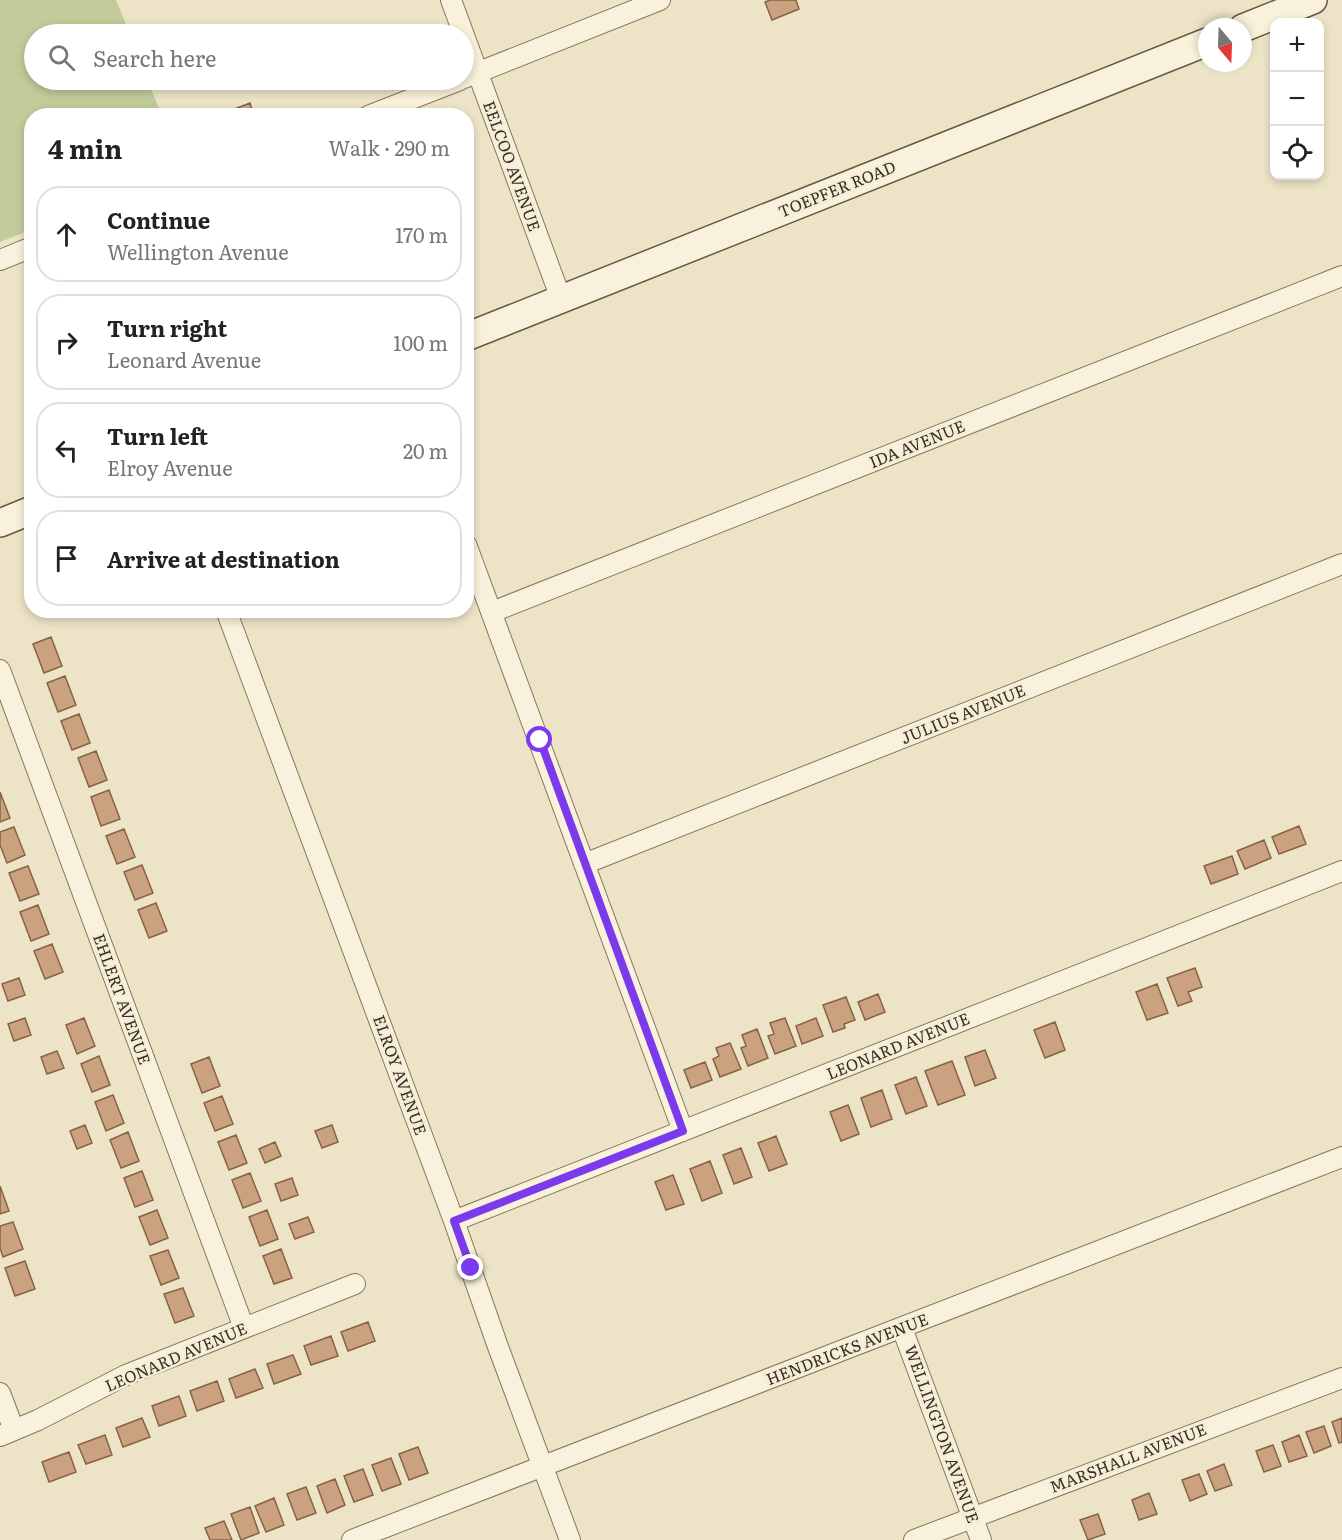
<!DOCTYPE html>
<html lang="en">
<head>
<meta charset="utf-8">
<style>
  :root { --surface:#fff; --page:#f2f2f2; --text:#222; --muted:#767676; --line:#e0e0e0 }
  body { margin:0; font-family:Literata,serif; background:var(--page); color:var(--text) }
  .controls { position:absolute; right:18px; top:18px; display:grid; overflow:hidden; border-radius:12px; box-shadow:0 3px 9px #0003 }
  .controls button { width:54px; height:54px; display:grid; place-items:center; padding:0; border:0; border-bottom:2px solid var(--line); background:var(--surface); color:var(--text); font:30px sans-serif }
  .compass { position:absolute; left:1198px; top:18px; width:54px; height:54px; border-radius:50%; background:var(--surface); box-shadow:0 3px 9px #0003; rotate:161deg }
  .stop { position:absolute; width:18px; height:18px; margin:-14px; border:4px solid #7c3aed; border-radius:50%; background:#fff }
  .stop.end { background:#7c3aed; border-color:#fff; box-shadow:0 2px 6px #0008 }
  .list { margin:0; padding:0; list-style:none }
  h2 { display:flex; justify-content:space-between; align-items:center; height:78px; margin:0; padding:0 24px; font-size:26px }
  h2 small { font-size:20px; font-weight:400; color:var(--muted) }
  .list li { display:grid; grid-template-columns:39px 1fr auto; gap:18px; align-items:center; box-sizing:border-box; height:96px; margin:0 12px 12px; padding:0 12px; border:2px solid var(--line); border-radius:24px }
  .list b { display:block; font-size:22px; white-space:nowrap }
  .list p { margin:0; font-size:20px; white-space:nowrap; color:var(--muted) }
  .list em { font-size:20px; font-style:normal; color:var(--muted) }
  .icon { flex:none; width:33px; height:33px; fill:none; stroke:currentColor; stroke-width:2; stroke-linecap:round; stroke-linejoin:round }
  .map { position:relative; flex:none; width:1342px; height:1540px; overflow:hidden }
  .search { position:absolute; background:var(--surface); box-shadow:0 3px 9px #0003; left:24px; top:24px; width:450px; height:66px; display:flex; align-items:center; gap:15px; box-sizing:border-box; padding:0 21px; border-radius:33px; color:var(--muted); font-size:22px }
  .panel { position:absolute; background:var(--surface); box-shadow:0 3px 9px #0003; left:24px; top:108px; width:450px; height:510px; border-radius:24px }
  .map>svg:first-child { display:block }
  .green { fill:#c3cb9b }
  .building { fill:#caa27f; stroke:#876243; stroke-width:1.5 }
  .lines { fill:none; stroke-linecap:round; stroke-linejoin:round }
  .street-casing { stroke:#89765d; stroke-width:22 }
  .secondary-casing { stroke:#6b5840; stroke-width:30 }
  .street { stroke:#f8f1db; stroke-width:20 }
  .secondary { stroke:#f8f1db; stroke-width:27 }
  .route { stroke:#7c3aed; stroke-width:8 }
  .labels { text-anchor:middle; stroke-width:5; stroke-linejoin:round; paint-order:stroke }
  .street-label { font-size:16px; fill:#392e20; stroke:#f5eed7 }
</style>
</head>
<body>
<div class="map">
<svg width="1342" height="1540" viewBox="0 0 1342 1540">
  <rect width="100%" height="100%" fill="#ede4c7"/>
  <path class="green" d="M0 0H116L130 34H34V80H147L162 115 32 116 31 230 0 242Z"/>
  <path class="building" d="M770 0H796L799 9 772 20 765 2Z
    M250 103 254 116H225L224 113Z
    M51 637 62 666 44 673 33 644Z
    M65 676 76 705 58 712 47 683Z
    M79 714 90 743 72 750 61 721Z
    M96 751 107 780 89 787 78 758Z
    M109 790 120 819 101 826 91 797Z
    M0 792 10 818 0 822Z
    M1299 826 1306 844 1279 854 1272 837Z
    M14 827 25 855 7 863 0 845V832Z
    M124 829 135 857 117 864 106 836Z
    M1264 840 1271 858 1245 869 1237 851Z
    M1232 856 1238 874 1211 884 1204 866Z
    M142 865 153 893 135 900 124 872Z
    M28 866 39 894 20 901 9 873Z
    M156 903 167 931 149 938 138 910Z
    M38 905 49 934 31 941 20 912Z
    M52 944 63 972 45 979 34 951Z
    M1195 968 1202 987 1188 992 1192 1001 1178 1006 1167 978Z
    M19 978 25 995 8 1001 2 984Z
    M1157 984 1168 1013 1147 1020 1136 992Z
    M878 994 885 1012 865 1020 858 1002Z
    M846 997 855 1020 844 1024 845 1028 833 1032 823 1005Z
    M25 1018 31 1035 14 1041 8 1024Z
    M84 1018 95 1046 77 1054 66 1025Z
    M785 1018 796 1046 775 1054 768 1036 774 1034 770 1023Z
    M816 1018 823 1036 802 1044 796 1026Z
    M1055 1022 1065 1050 1045 1058 1034 1030Z
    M757 1029 768 1058 748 1066 741 1048 746 1046 742 1035Z
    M730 1043 741 1069 720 1077 713 1059 719 1056 716 1048Z
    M985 1050 996 1078 975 1086 965 1057Z
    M57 1051 64 1068 47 1074 41 1057Z
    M99 1056 110 1085 92 1092 81 1064Z
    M209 1057 220 1086 202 1093 191 1064Z
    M952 1061 965 1095 938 1105 925 1071Z
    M705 1062 712 1080 691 1088 684 1070Z
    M916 1077 927 1106 906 1114 895 1085Z
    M882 1090 892 1119 871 1127 861 1098Z
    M113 1095 124 1123 106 1131 95 1102Z
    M222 1096 233 1124 215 1131 204 1103Z
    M848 1105 859 1134 841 1141 830 1112Z
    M85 1125 92 1143 77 1149 70 1131Z
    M332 1125 338 1142 322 1148 315 1131Z
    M128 1132 139 1161 121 1168 110 1140Z
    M236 1135 247 1163 229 1170 218 1142Z
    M776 1136 787 1164 769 1171 758 1143Z
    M275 1142 281 1156 265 1163 259 1149Z
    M741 1148 752 1177 734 1184 723 1155Z
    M710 1161 722 1193 702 1201 690 1169Z
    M142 1171 153 1200 135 1207 124 1178Z
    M250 1173 261 1201 243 1208 232 1180Z
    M673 1175 684 1204 666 1210 655 1182Z
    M292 1178 298 1195 281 1201 275 1184Z
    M0 1186 9 1211 0 1214Z
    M157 1210 168 1238 150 1245 139 1217Z
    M267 1210 278 1239 260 1246 249 1217Z
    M308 1217 314 1232 295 1239 289 1224Z
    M13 1222 23 1249 3 1257 0 1248V1226Z
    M281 1249 292 1278 274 1284 263 1256Z
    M168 1250 179 1278 161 1285 150 1256Z
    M25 1261 35 1289 15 1296 5 1268Z
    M183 1288 194 1316 175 1323 164 1294Z
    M368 1322 375 1341 348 1351 341 1332Z
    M331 1336 338 1356 311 1365 304 1346Z
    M293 1355 301 1374 274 1384 267 1364Z
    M255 1369 263 1388 236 1398 229 1379Z
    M217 1381 224 1401 197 1411 190 1391Z
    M179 1396 186 1416 159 1426 152 1406Z
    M142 1418 150 1437 123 1447 116 1428Z
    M1342 1418V1442L1339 1443 1332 1422Z
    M1324 1426 1331 1446 1314 1453 1306 1432Z
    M105 1435 112 1455 86 1464 78 1445Z
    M1299 1435 1307 1456 1289 1462 1282 1442Z
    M1273 1445 1281 1466 1264 1472 1256 1451Z
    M418 1447 428 1473 409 1480 399 1454Z
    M69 1452 76 1472 49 1482 42 1462Z
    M391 1458 401 1484 382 1491 372 1465Z
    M1224 1464 1232 1485 1215 1491 1207 1471Z
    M363 1469 373 1495 354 1502 344 1476Z
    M1199 1474 1207 1494 1190 1501 1182 1480Z
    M335 1479 345 1505 327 1513 317 1486Z
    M306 1487 316 1513 297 1520 287 1494Z
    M1149 1493 1157 1514 1139 1520 1132 1500Z
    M274 1498 284 1525 266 1532 255 1506Z
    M250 1507 259 1533 241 1540 231 1514Z
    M1098 1514 1105 1534 1088 1540 1080 1520Z
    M224 1521 232 1540H210L205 1528Z"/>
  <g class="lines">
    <defs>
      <path id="street" d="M451 0 561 299
        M464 78 660 0
        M368 116 460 80
        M0 260 32 247
        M466 544 683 1131
        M226 610 454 1221 497 1344 570 1540
        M492 612 1342 276
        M0 670 244 1328
        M584 864 1342 564
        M454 1221 1342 871
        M902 1328 981 1540
        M0 1393 14 1430
        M0 1436 38 1420 126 1375 355 1284
        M352 1540 1342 1157
        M914 1540 1342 1378"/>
      <path id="secondary" d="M1243 28 1313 0
        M466 337 1207 42
        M0 523 32 510"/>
    </defs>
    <use href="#street" class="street-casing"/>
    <use href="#secondary" class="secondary-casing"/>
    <use href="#street" class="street"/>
    <use href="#secondary" class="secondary"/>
  </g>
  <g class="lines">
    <path class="route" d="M471 1268 454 1221 683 1131 540 740"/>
  </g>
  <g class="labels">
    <g class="street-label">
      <text transform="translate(512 166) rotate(70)" y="6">EELCOO AVENUE</text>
      <text transform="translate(837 189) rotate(-22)" y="6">TOEPFER ROAD</text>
      <text transform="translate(917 444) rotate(-22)" y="6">IDA AVENUE</text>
      <text transform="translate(963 714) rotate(-22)" y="6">JULIUS AVENUE</text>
      <text transform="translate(122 999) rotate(70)" y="6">EHLERT AVENUE</text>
      <text transform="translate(898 1046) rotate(-22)" y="6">LEONARD AVENUE</text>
      <text transform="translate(400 1075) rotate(70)" y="6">ELROY AVENUE</text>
      <text transform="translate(847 1349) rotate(-21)" y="6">HENDRICKS AVENUE</text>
      <text transform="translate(176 1357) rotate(-23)" y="6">LEONARD AVENUE</text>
      <text transform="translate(942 1434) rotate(70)" y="6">WELLINGTON AVENUE</text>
      <text transform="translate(1128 1458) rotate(-21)" y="6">MARSHALL AVENUE</text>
    </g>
  </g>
</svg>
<div class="controls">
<button>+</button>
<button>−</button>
<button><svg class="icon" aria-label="locate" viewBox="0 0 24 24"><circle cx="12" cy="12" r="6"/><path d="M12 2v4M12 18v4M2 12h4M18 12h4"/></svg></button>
</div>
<svg class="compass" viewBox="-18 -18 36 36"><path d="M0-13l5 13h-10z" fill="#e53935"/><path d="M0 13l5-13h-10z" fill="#767676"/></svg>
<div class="stop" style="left:540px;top:740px"></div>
<div class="stop end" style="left:471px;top:1268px"></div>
<div class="search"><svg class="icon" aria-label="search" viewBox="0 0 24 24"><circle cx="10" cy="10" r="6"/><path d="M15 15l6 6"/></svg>Search here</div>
<section class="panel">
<h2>4 min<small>Walk · 290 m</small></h2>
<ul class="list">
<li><svg class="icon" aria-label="ahead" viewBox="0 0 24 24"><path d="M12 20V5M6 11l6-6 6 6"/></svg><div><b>Continue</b><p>Wellington Avenue</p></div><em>170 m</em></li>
<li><svg class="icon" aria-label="right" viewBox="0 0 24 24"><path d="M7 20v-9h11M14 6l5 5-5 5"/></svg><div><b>Turn right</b><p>Leonard Avenue</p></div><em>100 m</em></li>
<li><svg class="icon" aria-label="left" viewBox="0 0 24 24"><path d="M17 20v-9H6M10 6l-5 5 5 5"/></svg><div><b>Turn left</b><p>Elroy Avenue</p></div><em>20 m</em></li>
<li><svg class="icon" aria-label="arrive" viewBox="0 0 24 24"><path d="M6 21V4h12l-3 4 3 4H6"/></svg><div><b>Arrive at destination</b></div></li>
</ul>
</section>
</div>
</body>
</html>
